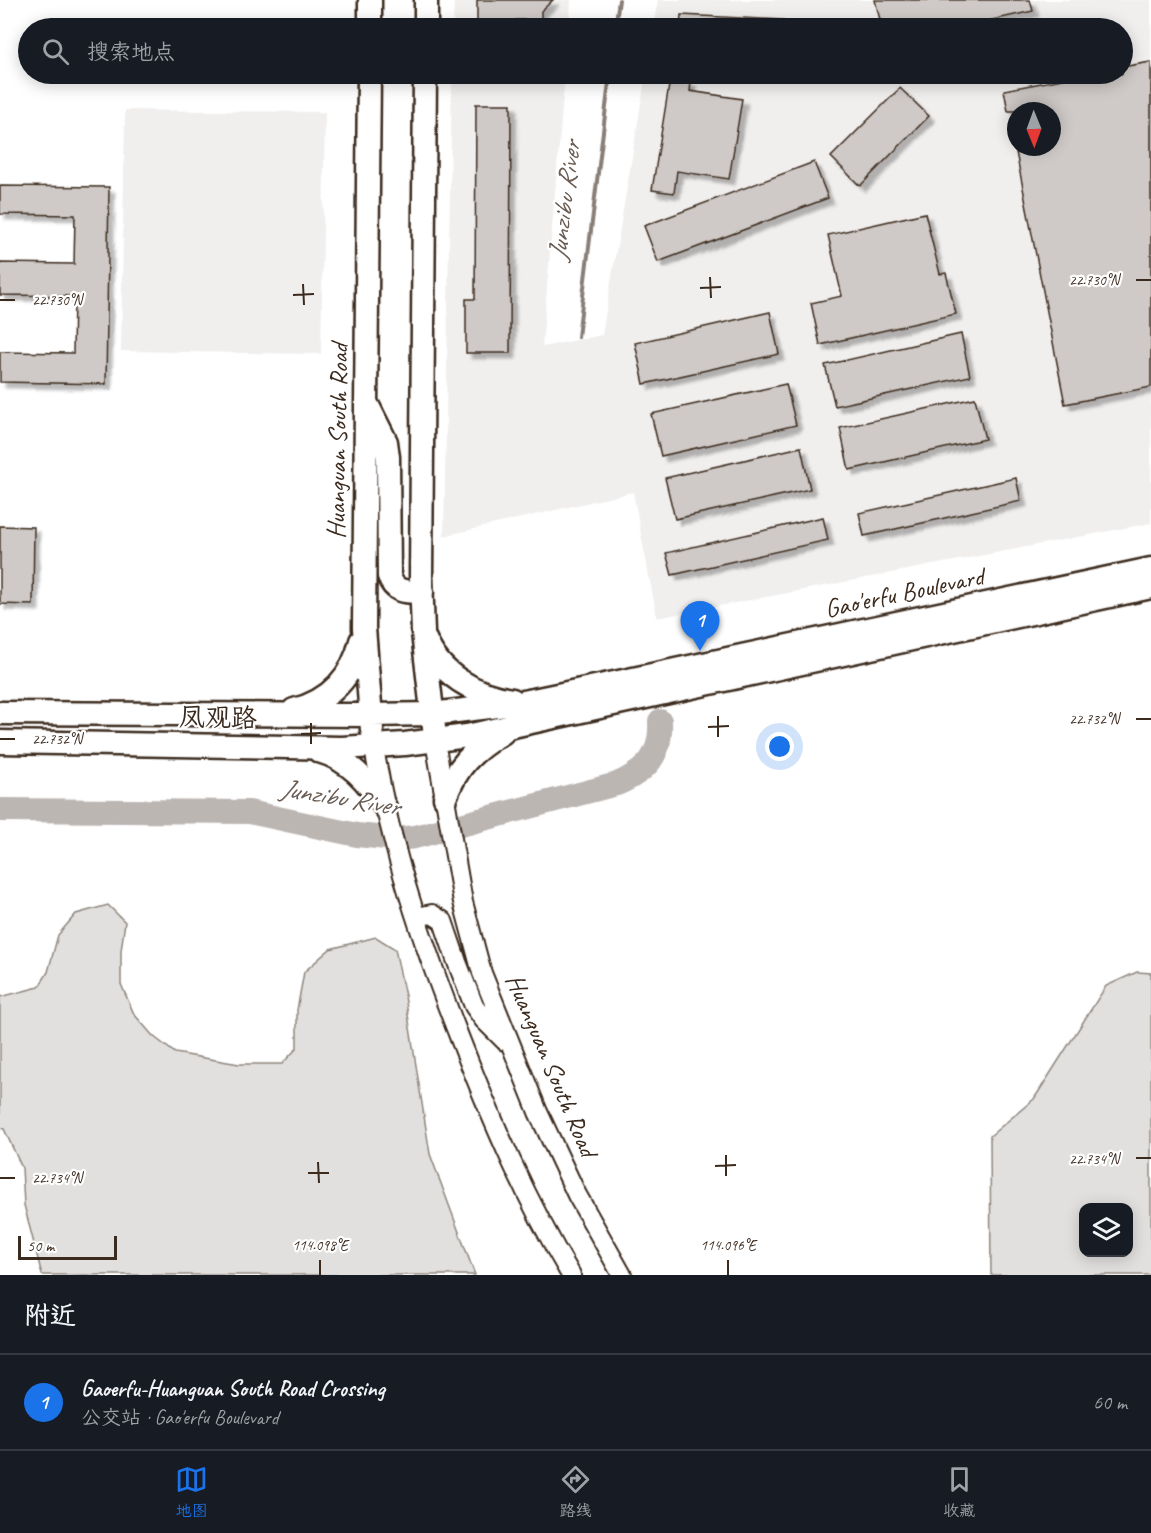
<!DOCTYPE html>
<html lang="zh">
<head>
<meta charset="utf-8">
<style>
  :root { --surface:#171b24; --page:#20242c; --text:#f1f3f6; --muted:#9ea1a6; --line:#363941; --accent:#1a73e8 }
  body { margin:0; font-family:Caveat,"LXGW WenKai TC",sans-serif; background:var(--page); color:var(--text) }
  .controls { position:absolute; right:18px; bottom:18px; display:grid; overflow:hidden; border-radius:12px; box-shadow:0 3px 15px #0003 }
  .controls button { width:54px; height:54px; display:grid; place-items:center; padding:0; border:0; border-bottom:2px solid var(--line); background:var(--surface); color:var(--text); font:30px sans-serif }
  .compass { position:absolute; left:1007px; top:102px; width:54px; height:54px; border-radius:50%; background:var(--surface); box-shadow:0 3px 15px #0003; rotate:179deg }
  .scale { position:absolute; left:18px; bottom:15px; width:99px; box-sizing:border-box; padding-left:6px; border:3px solid #3b2a1e; border-top:0; font-size:16px; line-height:21px; white-space:nowrap; color:#3b2a1e; -webkit-text-stroke:4px #fff; paint-order:stroke }
  .you { position:absolute; left:780px; top:747px; width:21px; height:21px; margin:-15px; border:4px solid #fff; border-radius:50%; background:#1a73e8; box-shadow:0 0 0 9px #1a73e833 }
  .badge { display:grid; place-items:center; width:39px; height:39px; border-radius:50%; background:var(--accent); color:#fff; font-size:20px; font-weight:700 }
  .pin { position:absolute; translate:-50% -50px; filter:drop-shadow(0 2px 3px #0008) }
  .pin::after { content:''; position:absolute; top:32px; width:21px; height:18px; background:inherit; clip-path:polygon(0 0,100% 0,50% 100%) }
  .list { margin:0; padding:0; list-style:none }
  h2 { display:flex; justify-content:space-between; align-items:center; height:78px; margin:0; padding:0 24px; font-size:26px }
  h2 small { font-size:20px; font-weight:400; color:var(--muted) }
  .list li { display:grid; grid-template-columns:39px 1fr auto; gap:18px; align-items:center; box-sizing:border-box; height:96px; padding:0 24px; border-top:2px solid var(--line) }
  .list b { display:block; font-size:22px; white-space:nowrap }
  .list p { margin:0; font-size:20px; white-space:nowrap; color:var(--muted) }
  .list em { font-size:20px; font-style:normal; color:var(--muted) }
  .icon { flex:none; width:33px; height:33px; fill:none; stroke:currentColor; stroke-width:2; stroke-linecap:round; stroke-linejoin:round }
  .map { position:relative; flex:none; width:1151px; height:1275px; overflow:hidden }
  .search { position:absolute; background:var(--surface); box-shadow:0 3px 15px #0003; left:18px; right:18px; top:18px; height:66px; display:flex; align-items:center; gap:15px; box-sizing:border-box; padding:0 21px; border-radius:33px; color:var(--muted); font-size:22px }
  .sheet { height:174px; background:var(--surface) }
  nav { display:flex; justify-content:space-around; align-items:center; box-sizing:border-box; height:84px; border-top:2px solid var(--line); background:var(--surface); font-size:16px; color:var(--muted) }
  nav a { display:grid; justify-items:center; gap:3px }
  nav .on { color:var(--accent) }
  .map>svg:first-child { display:block }
  .built { fill:#f1efee; fill-rule:evenodd }
  .green { fill:#e2e0de; stroke:#8e857e; stroke-width:1.5; fill-rule:evenodd }
  .lines { fill:none; stroke-linecap:round; stroke-linejoin:round }
  .stream { stroke:#887e77; stroke-width:4 }
  .river { stroke:#bcb6b3; stroke-width:24 }
  .building { fill:#cfcac7; stroke:#3b2a1e; stroke-width:1.5; filter:url(#shadow) }
  .minor-casing { stroke:#3b2a1e; stroke-width:22 }
  .major-casing { stroke:#3b2a1e; stroke-width:27 }
  .minor { stroke:#fff; stroke-width:18 }
  .major { stroke:#fff; stroke-width:22 }
  .ticks { fill:none; stroke:#3b2a1e; stroke-width:2 }
  .labels { text-anchor:middle; stroke-width:4.5; stroke-linejoin:round; paint-order:stroke }
  .street-label { font-size:26px; fill:#3b2a1e; stroke:#fff }
  .water-label { font-size:27px; font-style:italic; fill:#685b52; stroke:#fff }
  .ticks-label { font-size:15px; text-anchor:middle; fill:#3b2a1e; stroke:#fff; stroke-width:4.5; stroke-linejoin:round; paint-order:stroke }
</style>
</head>
<body>
<div class="map">
<svg width="1151" height="1275" viewBox="0 0 1151 1275">
  <defs>
    <filter id="shadow"><feDropShadow dx="5.5" dy="5.5" stdDeviation="1.5" flood-color="#0004"/></filter>
  </defs>
  <rect width="100%" height="100%" fill="#fff"/>
  <filter id="ink" filterUnits="userSpaceOnUse"><feTurbulence type="fractalNoise" baseFrequency=".0167" numOctaves="2"/><feDisplacementMap in="SourceGraphic" scale="12" xChannelSelector="R" yChannelSelector="G"/><feConvolveMatrix kernelMatrix="1 2 1 2 8 2 1 2 1" color-interpolation-filters="sRGB"/></filter>
  <g filter="url(#ink)">
    <path class="built" d="M454 0H571L569 28H453Z
      M658 0H1151V523L657 618 633 492 444 536 452 74H565L542 347 602 335 646 74H1122V28H653ZM1016 111H1052V147H1016Z
      M125 110 325 112 321 354 121 351Z"/>
    <path class="green" d="M108 905 125 922 121 951V984L134 1014 153 1036 175 1053 239 1064H282L297 1048V1010L304 972 330 949 376 937 395 949 405 996 430 1154 475 1275H42L24 1205 22 1168 4 1129 0 1128V997L39 987 48 972 58 935 76 914Z
      M1137 972 1151 973V1275H991L990 1136 1034 1099 1106 986ZM1084 1208H1128V1252H1084Z"/>
    <g class="lines">
      <path class="stream" d="M615 28 619 0
        M578 337 610 74"/>
      <path class="river" d="M0 810 249 812 357 835 397 839 415 837 617 784C647 771 662 755 660 721"/>
    </g>
    <path class="building" d="M477 0H553L541 11V20H516V28H477Z
      M875 0H1030L1033 11 956 28H882Z
      M681 15 783 20V28H680Z
      M1151 62V387L1065 404 1015 147H1052V111H1008L1004 90 1089 74H1122V67Z
      M670 79 691 82 690 91 742 99 729 179 677 171 674 193 652 190Z
      M900 88 929 116 860 186 831 157Z
      M476 104H511L510 353H466V299H475Z
      M814 162 828 198 658 262 644 226Z
      M0 186 109 187 106 384 0 382V352L73 353 74 296 0 295V263L74 264 75 215 0 214Z
      M925 213 940 274 946 273 956 314 820 345 811 303 842 296 828 235Z
      M770 312 779 354 644 384 635 343Z
      M961 334 970 376 835 406 825 365Z
      M786 384 796 425 661 456 651 414Z
      M975 398 985 439 849 470 840 428Z
      M801 447 810 489 675 519 665 478Z
      M1016 478 1021 501 864 536 859 513Z
      M823 517 828 540 672 575 666 553Z
      M0 526 34 527 33 605 0 604Z"/>
    <g class="lines">
      <defs>
        <path id="minor" d="M435 741 463 902 482 973 538 1112 577 1195 622 1275
          M374 747C390 849 424 948 462 1044 493 1123 527 1202 571 1275
          M416 917 432 914 443 921 457 962 474 1006 484 1020 505 1041"/>
        <path id="major" d="M370 28V0
          M426 28V0
          M369 74 364 628 372 730
          M425 74 421 576 423 633 434 728
          M368 406 386 442 388 457 389 576C394 593 407 592 422 592
          M425 639C439 674 475 695 512 700
          M294 710C330 701 353 676 361 641
          M0 713 370 715 432 714 514 704 567 693 1151 569
          M0 742 342 748 405 744 467 736 1151 587
          M319 751C349 759 368 782 385 807
          M445 798C457 766 472 751 502 733"/>
      </defs>
      <use href="#minor" class="minor-casing"/>
      <use href="#major" class="major-casing"/>
      <use href="#minor" class="minor"/>
      <use href="#major" class="major"/>
    </g>
  </g>
  <path class="ticks" d="M710 277 711 298M1136 280H1151M303 284 304 305M700 288 721 287M293 295 314 294M0 300H15M718 716V737M1136 719H1151M311 723V744M708 727 729 726M301 734 321 733M0 739H15M726 1155V1176M1136 1158H1151M318 1162 319 1183M715 1166 736 1165M308 1173H329M0 1178H15M320 1260V1275M728 1260V1275"/>
  <g class="labels">
    <g class="street-label">
      <text transform="translate(337 441) rotate(-89)" y="9">Huanguan South Road</text>
      <text transform="translate(904 592) rotate(-12)" y="9">Gao'erfu Boulevard</text>
      <text transform="translate(218 717) rotate(1)" y="9">凤观路</text>
      <text transform="translate(552 1065) rotate(67)" y="9">Huanguan South Road</text>
    </g>
    <g class="water-label">
      <text transform="translate(564 201) rotate(-83)" y="9">Junzibu River</text>
      <text transform="translate(340 797) rotate(9)" y="9">Junzibu River</text>
    </g>
  </g>
  <g class="ticks-label">
    <text x="1094" y="285">22.730°N</text>
    <text x="57" y="305">22.730°N</text>
    <text x="1094" y="724">22.732°N</text>
    <text x="57" y="744">22.732°N</text>
    <text x="1094" y="1164">22.734°N</text>
    <text x="57" y="1183">22.734°N</text>
    <text x="320" y="1250">114.098°E</text>
    <text x="728" y="1250">114.096°E</text>
  </g>
</svg>
<div class="controls">
<button><svg class="icon" aria-label="layers" viewBox="0 0 24 24"><path d="M12 4l9 5-9 5-9-5zM3 14l9 5 9-5"/></svg></button>
</div>
<svg class="compass" viewBox="-18 -18 36 36"><path d="M0-13l5 13h-10z" fill="#e53935"/><path d="M0 13l5-13h-10z" fill="#9ea1a6"/></svg>
<div class="scale">50 m</div>
<div class="you"></div>
<div class="pin badge" style="left:700px;top:651px">1</div>
<div class="search"><svg class="icon" aria-label="search" viewBox="0 0 24 24"><circle cx="10" cy="10" r="6"/><path d="M15 15l6 6"/></svg>搜索地点</div>
</div>
<section class="sheet">
<h2>附近<small></small></h2>
<ul class="list">
<li><span class="badge">1</span><div><b>Gaoerfu-Huanguan South Road Crossing</b><p>公交站 · Gao'erfu Boulevard</p></div><em>60 m</em></li>
</ul>
</section>
<nav>
<a class="on"><svg class="icon" aria-label="map" viewBox="0 0 24 24"><path d="M3 6l6-2 6 2 6-2v14l-6 2-6-2-6 2zM9 4v14M15 6v14"/></svg>地图</a>
<a><svg class="icon" aria-label="directions" viewBox="0 0 24 24"><path d="M12 3l9 9-9 9-9-9zM9 14v-3h6M13 9l2 2-2 2"/></svg>路线</a>
<a><svg class="icon" aria-label="saved" viewBox="0 0 24 24"><path d="M7 4h10v16l-5-4-5 4z"/></svg>收藏</a>
</nav>
</body>
</html>
